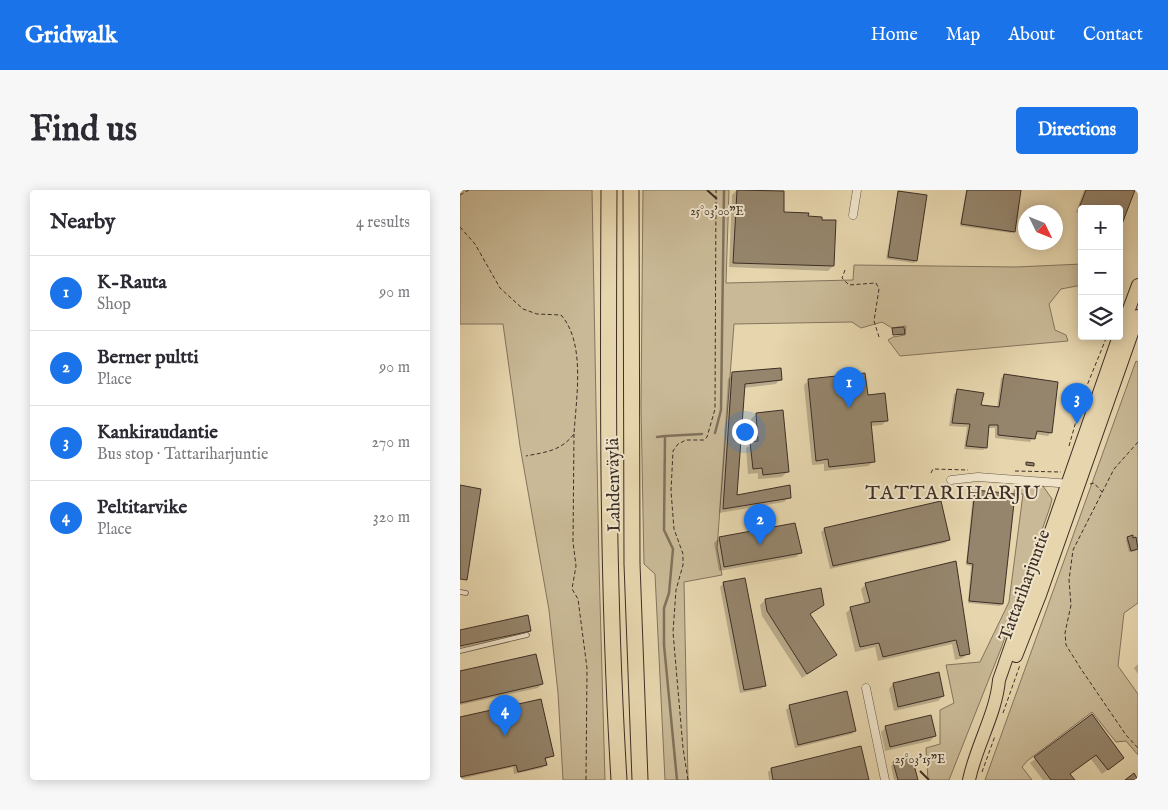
<!DOCTYPE html>
<html lang="en">
<head>
<meta charset="utf-8">
<style>
  :root { --surface:#fff; --page:#f7f7f7; --text:#2b2b33; --muted:#7c7c81; --line:#e1e1e2; --accent:#1a73e8 }
  body { margin:0; font-family:"IM FELL English",serif; background:var(--page); color:var(--text) }
  .controls { position:absolute; right:15px; top:15px; display:grid; overflow:hidden; border-radius:5px; box-shadow:0 2px 12px #0003 }
  .controls button { width:45px; height:45px; display:grid; place-items:center; padding:0; border:0; border-bottom:1px solid var(--line); background:var(--surface); color:var(--text); font:25px sans-serif }
  .compass { position:absolute; left:558px; top:15px; width:45px; height:45px; border-radius:50%; background:var(--surface); box-shadow:0 2px 12px #0003; rotate:133deg }
  .you { position:absolute; left:284px; top:241px; width:18px; height:18px; margin:-12px; border:4px solid #fff; border-radius:50%; background:#1a73e8; box-shadow:0 0 0 8px #1a73e833 }
  .badge { display:grid; place-items:center; width:32px; height:32px; border-radius:50%; background:var(--accent); color:#fff; font-size:16px; font-weight:700 }
  .pin { position:absolute; translate:-50% -41px; filter:drop-shadow(0 1px 2px #0008) }
  .pin::after { content:''; position:absolute; top:26px; width:18px; height:15px; background:inherit; clip-path:polygon(0 0,100% 0,50% 100%) }
  .list { margin:0; padding:0; list-style:none }
  h2 { display:flex; justify-content:space-between; align-items:center; height:65px; margin:0; padding:0 20px; font-size:21px }
  h2 small { font-size:16px; font-weight:400; color:var(--muted) }
  .list li { display:grid; grid-template-columns:32px 1fr auto; gap:15px; align-items:center; box-sizing:border-box; height:75px; padding:0 20px; border-top:1px solid var(--line) }
  .list b { display:block; font-size:19px; white-space:nowrap }
  .list p { margin:0; font-size:16px; white-space:nowrap; color:var(--muted) }
  .list em { font-size:16px; font-style:normal; color:var(--muted) }
  .icon { flex:none; width:28px; height:28px; fill:none; stroke:currentColor; stroke-width:2; stroke-linecap:round; stroke-linejoin:round }
  .map { position:relative; flex:none; width:678px; height:590px; overflow:hidden; border-radius:5px }
  header { display:flex; align-items:center; gap:30px; box-sizing:border-box; height:70px; padding:0 25px; background:var(--accent); color:#fff }
  header strong { font-size:24px }
  nav { display:flex; gap:28px; margin-inline-start:auto; font-size:18px }
  .intro { display:flex; align-items:center; justify-content:space-between; box-sizing:border-box; height:120px; padding:0 30px }
  h1 { margin:0; font-size:35px }
  .button { padding:12px 22px; border-radius:5px; background:var(--accent); color:#fff; font-size:18px; font-weight:700 }
  main { display:flex; gap:30px; padding:0 30px }
  aside { flex:1; background:var(--surface); border-radius:5px; box-shadow:0 2px 12px #0003 }
  .map>svg:first-child { display:block }
  .green { fill:#c9b996; stroke:#84745e }
  .shadow { fill:#0003 }
  .lines { fill:none; stroke-linecap:round; stroke-linejoin:round }
  .stream { stroke:#81715b; stroke-width:2.5 }
  .building { fill:#95856c; stroke:#3e2f26 }
  .lane-casing { stroke:#685848; stroke-width:5.5 }
  .street-casing { stroke:#685848; stroke-width:9 }
  .primary-casing { stroke:#3e2f26; stroke-width:14 }
  .highway-casing { stroke:#3e2f26; stroke-width:17 }
  .path { stroke:#3e2f26; stroke-width:1; stroke-dasharray:4 2.5; stroke-linecap:butt }
  .lane { stroke:#efe4ca; stroke-width:4 }
  .street { stroke:#efe4ca; stroke-width:8 }
  .primary { stroke:#e6d5ad; stroke-width:12 }
  .highway { stroke:#e6d5ad; stroke-width:15 }
  .ticks { fill:none; stroke:#3e2f26; stroke-width:2 }
  .labels { text-anchor:middle; stroke-width:4; stroke-linejoin:round; paint-order:stroke }
  .street-label { font-size:18px; fill:#3e2f26; stroke:#efe4ca }
  .quarter-label { font-size:20px; letter-spacing:1px; fill:#3e2f26; stroke:#efe4ca }
  .ticks-label { font-size:12px; text-anchor:middle; fill:#3e2f26; stroke:#efe4ca; stroke-width:4; stroke-linejoin:round; paint-order:stroke }
</style>
</head>
<body>
<header>
<strong>Gridwalk</strong>
<nav><a>Home</a><a>Map</a><a>About</a><a>Contact</a></nav>
</header>
<div class="intro"><h1>Find us</h1><a class="button">Directions</a></div>
<main>
<aside>
<h2>Nearby<small>4 results</small></h2>
<ul class="list">
<li><span class="badge">1</span><div><b>K-Rauta</b><p>Shop</p></div><em>90 m</em></li>
<li><span class="badge">2</span><div><b>Berner pultti</b><p>Place</p></div><em>90 m</em></li>
<li><span class="badge">3</span><div><b>Kankiraudantie</b><p>Bus stop · Tattariharjuntie</p></div><em>270 m</em></li>
<li><span class="badge">4</span><div><b>Peltitarvike</b><p>Place</p></div><em>320 m</em></li>
</ul>
</aside>
<div class="map">
<svg width="678" height="590" viewBox="0 0 678 590">
  <rect width="100%" height="100%" fill="#e6d5ad"/>
  <filter id="stains"><feTurbulence type="fractalNoise" baseFrequency=".004" numOctaves="4"/><feColorMatrix values="0 0 0 0 .2 0 0 0 0 .09 0 0 0 0 .02 0 0 0 .5 -.17"/></filter>
  <radialGradient id="worn" r=".72"><stop offset=".6" stop-color="#630" stop-opacity="0"/><stop offset="1" stop-color="#630" stop-opacity=".3"/></radialGradient>
  <path class="green" d="M0 0H132L139 375 145 590H103L98 503 89 420 60 256 43 134H0Z
    M183 0H269L266 93 393 90 394 75 556 77 622 74V95L601 99 589 114 595 140 606 145 608 151 440 166 428 150 433 147 445 145 446 136 432 138 422 132 401 138 392 132 274 134 257 358 262 385 224 392 228 590H205L195 384 184 374 181 216Z
    M676 171 678 172V413L664 423 658 476 678 504V565L666 551 656 552 632 522 567 571 562 577 572 590H525Z
    M556 294 583 296 592 309 590 317 542 456 489 590H468L466 558 480 554V520L494 513 486 475 520 472 549 412 563 304 554 303Z"/>
  <path class="shadow" d="M277 0 322 23 347 27 373 76 368 81 269 77 272 5Z
    M506 0H560L554 41 552 43 500 36Z
    M624 0H673L661 33 659 35V19H622V24L616 22Z
    M438 2 456 71 454 73 426 69Z
    M273 184 320 189 316 194 283 198 275 306 329 307 324 312 259 323 268 189Z
    M545 185 591 242 588 246 575 244 570 252 535 248V238H527L526 257 523 260 504 259 507 237 489 236 494 204 498 201 519 216 537 218 541 188Z
    M349 190 406 207 427 230 422 235 410 236 413 272 408 276 364 281V274L352 275 344 195Z
    M296 224 327 282 322 287 298 289V283L288 284 286 258 294 253 291 229Z
    M515 302 542 414 540 416 508 413 511 376 506 375 513 304Z
    M334 335 341 362 336 367 259 381 254 353 259 348Z
    M365 339 489 349 485 353 370 379 361 342Z
    M668 348 677 359 675 361 669 362 666 350Z
    M495 373 508 463 503 468 495 470 492 454 418 471 415 457 395 462 386 423 391 418 405 415 401 399 406 394Z
    M264 393 304 496 301 499 280 503 260 397Z
    M305 410 363 414 349 425 375 465 342 488 302 426 300 415Z
    M70 440 66 444 0 458V442Z
    M678 474V484L674 478Z
    M0 482 82 494 78 498 0 515Z
    M433 494 483 506 478 511 434 521 429 499Z
    M330 516 395 541 392 544 335 558 326 520Z
    M631 526 658 572 642 584 631 569 609 585 613 590H583L570 573Z
    M0 528 93 566 84 570 85 575 82 578 54 584 53 577 0 589Z
    M426 537 475 546 470 551 425 561 421 542Z
    M434 573 457 590H434L431 576Z
    M311 579 407 590H309L308 582Z"/>
  <g class="lines">
    <path class="stream" d="M255 243 261 220 264 0
      M197 247 205 246
      M217 590 204 455V418L209 403 213 359 204 340 205 246 242 244"/>
  </g>
  <path class="building" d="M277 0 324 1V22L349 23 348 26 362 27V30H376L374 76 273 73Z
    M507 0H561L555 42 501 34Z
    M626 0H675L662 34 659 33V19L619 18Z
    M438 1 467 5 457 71 428 67Z
    M444 137 445 144 433 145 432 138Z
    M321 178 322 190 285 194 277 305 330 295 331 308 263 319 272 182Z
    M405 183 408 205 425 203 428 231 411 232 415 272 369 277 368 269 356 271 348 189Z
    M544 184 598 192 592 243 577 241 575 249 538 245V235H529L527 258 506 256 510 234 492 233 497 199 524 203 521 215 539 217Z
    M323 220 329 282 303 285 302 278 293 279 290 252 298 251 296 223Z
    M566 272 574 273V276L566 275Z
    M0 295 21 299 7 390 0 389Z
    M515 300 555 304 543 414 509 411 513 374 507 373Z
    M481 311 490 350 373 376 364 338Z
    M335 333 342 363 264 377 259 347Z
    M673 345V348L676 347 678 359 671 361 667 347Z
    M496 371 510 464 500 466 496 450 423 467 419 453 400 457 390 417 410 412 405 393Z
    M285 388 306 496 284 500 263 392Z
    M361 398 364 415 350 424 377 465 347 484 307 421 305 409Z
    M68 425 71 441 0 456V440Z
    M76 464 83 494 0 513V481Z
    M479 482 484 506 438 517 433 493Z
    M387 501 396 541 338 555 329 515Z
    M81 509 94 566 85 568 87 575 58 582 56 575 0 587V527Z
    M632 524 664 568 648 580 636 565 610 584 615 590H591L574 567Z
    M471 525 476 546 430 557 425 536Z
    M401 556 409 590H313L311 578Z
    M452 567 458 590H438L433 572Z
    M674 583 678 590H665Z"/>
  <g class="lines">
    <defs>
      <path id="lane" d="M0 402 6 403
        M0 461 67 445"/>
      <path id="street" d="M393 25 397 0
        M491 290 518 287 611 294
        M406 498 425 590"/>
      <path id="primary" d="M659 146 678 95
        M556 466 580 405 678 126
        M509 590C516 556 536 524 539 490L659 146"/>
      <path id="highway" d="M149 0C148 197 147 394 159 590
        M171 0 172 374 180 590"/>
    </defs>
    <use href="#lane" class="lane-casing"/>
    <use href="#street" class="street-casing"/>
    <use href="#primary" class="primary-casing"/>
    <use href="#highway" class="highway-casing"/>
    <path class="path" d="M0 5 9 0
      M0 37 15 54 40 98 63 119 77 124 101 125C126 153 116 209 114 244 101 261 86 262 66 266
      M385 80 382 88 389 95 416 93 419 99 414 131 419 147
      M114 244 113 352 116 376 112 399 118 409 127 478 126 590
      M678 252 654 279 613 360 609 390 611 415 605 443 606 455 621 479 666 545 678 558
      M609 256 624 203 647 146
      M555 281 601 282
      M471 283 473 279 508 280
      M630 294 634 293 642 302
      M543 523 560 475
      M522 582 535 546
      M228 590 223 558 213 442 216 400 223 375V364L214 339 211 301 213 261 218 254 226 250H244L247 247 255 219 256 0"/>
    <use href="#lane" class="lane"/>
    <use href="#street" class="street"/>
    <use href="#primary" class="primary"/>
    <use href="#highway" class="highway"/>
  </g>
  <path class="ticks" d="M247 0 257 9M460 581 469 590"/>
  <g class="labels">
    <g class="street-label">
      <text transform="translate(153 295) rotate(-91)" y="6">Lahdenväylä</text>
      <text transform="translate(564 395) rotate(-70)" y="6">Tattariharjuntie</text>
    </g>
    <g class="quarter-label">
      <text x="493" y="309">TATTARIHARJU</text>
    </g>
  </g>
  <g class="ticks-label">
    <text x="257" y="25">25°03'00"E</text>
    <text x="460" y="573">25°03'15"E</text>
  </g>
  <rect width="100%" height="100%" filter="url(#stains)"/>
  <rect width="100%" height="100%" fill="url(#worn)"/>
</svg>
<div class="controls">
<button>+</button>
<button>−</button>
<button><svg class="icon" aria-label="layers" viewBox="0 0 24 24"><path d="M12 4l9 5-9 5-9-5zM3 14l9 5 9-5"/></svg></button>
</div>
<svg class="compass" viewBox="-18 -18 36 36"><path d="M0-13l5 13h-10z" fill="#e53935"/><path d="M0 13l5-13h-10z" fill="#7c7c81"/></svg>
<div class="you"></div>
<div class="pin badge" style="left:389px;top:218px">1</div>
<div class="pin badge" style="left:300px;top:355px">2</div>
<div class="pin badge" style="left:617px;top:234px">3</div>
<div class="pin badge" style="left:45px;top:546px">4</div>
</div>
</main>
</body>
</html>
